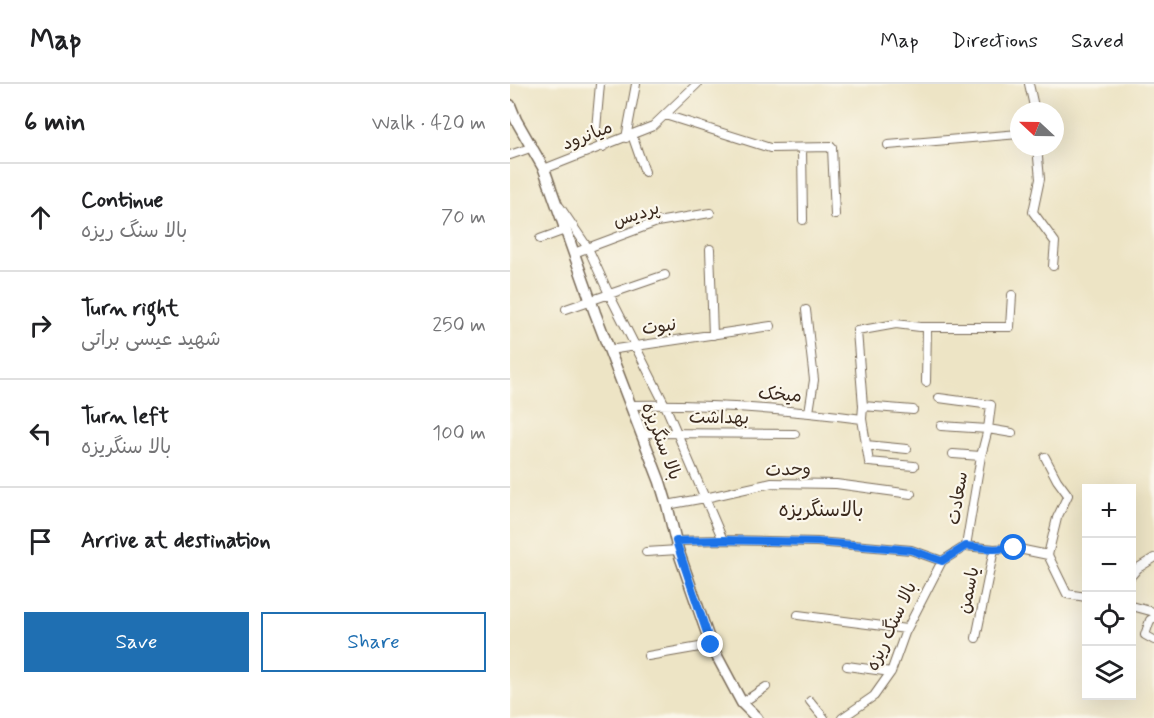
<!DOCTYPE html>
<html lang="en">
<head>
<meta charset="utf-8">
<style>
  :root { --surface:#fff; --page:#f2f2f2; --text:#202124; --muted:#757577; --line:#e0e0e0; --accent:#1f6fb2 }
  body { margin:0; font-family:Mynerve,"Playpen Sans Arabic",sans-serif; background:var(--page); color:var(--text) }
  .controls { position:absolute; right:18px; bottom:18px; display:grid; overflow:hidden; border-radius:0px; box-shadow:0 6px 24px #0002 }
  .controls button { width:54px; height:54px; display:grid; place-items:center; padding:0; border:0; border-bottom:2px solid var(--line); background:var(--surface); color:var(--text); font:30px sans-serif }
  .compass { position:absolute; left:500px; top:18px; width:54px; height:54px; border-radius:50%; background:var(--surface); box-shadow:0 6px 24px #0002; rotate:292deg }
  .stop { position:absolute; width:18px; height:18px; margin:-14px; border:4px solid #1a73e8; border-radius:50%; background:#fff }
  .stop.end { background:#1a73e8; border-color:#fff; box-shadow:0 2px 6px #0008 }
  .list { margin:0; padding:0; list-style:none }
  h2 { display:flex; justify-content:space-between; align-items:center; height:78px; margin:0; padding:0 24px; font-size:26px }
  h2 small { font-size:20px; font-weight:400; color:var(--muted) }
  .list li { display:grid; grid-template-columns:39px 1fr auto; gap:18px; align-items:center; box-sizing:border-box; height:108px; padding:0 24px; border-top:2px solid var(--line) }
  .list b { display:block; font-size:22px; white-space:nowrap }
  .list p { margin:0; font-size:20px; white-space:nowrap; color:var(--muted) }
  .list em { font-size:20px; font-style:normal; color:var(--muted) }
  .actions { display:flex; gap:12px; padding:18px 24px }
  .actions a { flex:1; padding:14px 0; border:2px solid var(--accent); border-radius:0px; text-align:center; font-size:21px; color:var(--accent) }
  .actions .main { background:var(--accent); color:#fff }
  .icon { flex:none; width:33px; height:33px; fill:none; stroke:currentColor; stroke-width:2; stroke-linecap:round; stroke-linejoin:round }
  .map { position:relative; flex:none; width:644px; height:634px; overflow:hidden }
  header { display:flex; align-items:center; gap:36px; box-sizing:border-box; height:84px; padding:0 30px; background:var(--surface); border-bottom:2px solid var(--line) }
  header strong { font-size:28px }
  nav { display:flex; gap:33px; margin-inline-start:auto; font-size:21px }
  main { display:flex }
  aside { flex:1; background:var(--surface) }
  .map>svg:first-child { display:block }
  .lines { fill:none; stroke-linecap:round; stroke-linejoin:round }
  .minor-casing { stroke:#796b58; stroke-width:10 }
  .tertiary-casing { stroke:#796b58; stroke-width:13 }
  .minor { stroke:#fff; stroke-width:8 }
  .tertiary { stroke:#fff; stroke-width:10 }
  .route { stroke:#1a73e8; stroke-width:8 }
  .labels { text-anchor:middle; stroke-width:4.5; stroke-linejoin:round; paint-order:stroke }
  .street-label { font-size:18px; fill:#3b2a1e; stroke:#fbf7ec }
  .neighbourhood-label { font-size:20px; fill:#3b2a1e; stroke:#fbf7ec }
</style>
</head>
<body>
<header>
<strong>Map</strong>
<nav><a>Map</a><a>Directions</a><a>Saved</a></nav>
</header>
<main>
<aside>
<h2>6 min<small>Walk · 420 m</small></h2>
<ul class="list">
<li><svg class="icon" aria-label="ahead" viewBox="0 0 24 24"><path d="M12 20V5M6 11l6-6 6 6"/></svg><div><b>Continue</b><p>بالا سنگ ریزه</p></div><em>70 m</em></li>
<li><svg class="icon" aria-label="right" viewBox="0 0 24 24"><path d="M7 20v-9h11M14 6l5 5-5 5"/></svg><div><b>Turn right</b><p>شهید عیسی براتی</p></div><em>250 m</em></li>
<li><svg class="icon" aria-label="left" viewBox="0 0 24 24"><path d="M17 20v-9H6M10 6l-5 5 5 5"/></svg><div><b>Turn left</b><p>بالا سنگریزه</p></div><em>100 m</em></li>
<li><svg class="icon" aria-label="arrive" viewBox="0 0 24 24"><path d="M6 21V4h12l-3 4 3 4H6"/></svg><div><b>Arrive at destination</b></div></li>
</ul>
<div class="actions"><a class="main">Save</a><a>Share</a></div>
</aside>
<div class="map">
<svg width="644" height="634" viewBox="0 0 644 634">
  <rect width="100%" height="100%" fill="#fbf7ec"/>
  <filter id="ink" filterUnits="userSpaceOnUse"><feTurbulence type="fractalNoise" baseFrequency=".0167" numOctaves="2"/><feDisplacementMap in="SourceGraphic" scale="12" xChannelSelector="R" yChannelSelector="G"/><feConvolveMatrix kernelMatrix="1 2 1 2 8 2 1 2 1" color-interpolation-filters="sRGB"/></filter>
  <filter id="wash" filterUnits="userSpaceOnUse"><feTurbulence type="fractalNoise" baseFrequency=".008" numOctaves="4" result="noise"/><feDisplacementMap in="SourceGraphic" scale="24" xChannelSelector="R" yChannelSelector="G"/><feGaussianBlur stdDeviation="1.35" result="paint"/><feColorMatrix in="noise" values="0 0 0 0 0 0 0 0 0 0 0 0 0 0 0 0 0 1.4 0 .05"/><feComposite in="paint" operator="in"/></filter>
  <g filter="url(#wash)">
    <rect width="100%" height="100%" fill="#ede4c5"/>
  </g>
  <g filter="url(#ink)">
    <g class="lines">
      <defs>
        <path id="minor" d="M90 0 86 45 93 63
          M519 0 525 27
          M155 31 260 64 322 63 325 131
          M122 51 135 88
          M116 54 126 0
          M378 61 509 50
          M527 63 530 95 523 128 545 158 543 182
          M292 64 293 136
          M0 71 23 63
          M34 85 143 42 187 0
          M50 123 78 164 99 210 155 321 213 456
          M30 155 55 146
          M200 165 203 251
          M64 169 147 138 200 129
          M56 225 155 191
          M296 226 304 296 299 328
          M99 266 261 242
          M416 298 417 243
          M429 314 481 321 478 345 431 342
          M121 321C198 320 276 325 352 335L353 322 403 326
          M353 322 347 247 386 240 410 243H500L502 211
          M352 335 359 378 404 382
          M132 349 285 350
          M356 361 397 365
          M443 370 471 372
          M535 373 547 396 558 411 547 434 538 471
          M157 421 195 414 262 399 326 400 401 410
          M166 457 213 456 307 458 401 466 432 477
          M456 462 471 372 478 345 502 349
          M136 468 168 466
          M622 491 628 484 644 474
          M622 522 644 528
          M288 531 396 545
          M644 534 640 536 635 551 644 556
          M466 554 484 465
          M138 572 201 561
          M337 582 381 588
          M300 617 314 634
          M232 619 256 603
          M332 634 364 612 381 588 395 549 432 477 456 462 484 465 504 464 538 471 557 510 576 513"/>
        <path id="tertiary" d="M0 21 6 36 34 85 85 229 150 398 157 421 168 466 201 561 232 619 247 634"/>
      </defs>
      <use href="#minor" class="minor-casing"/>
      <use href="#tertiary" class="tertiary-casing"/>
      <use href="#minor" class="minor"/>
      <use href="#tertiary" class="tertiary"/>
    </g>
  </g>
  <g class="lines" filter="url(#ink)">
    <path class="route" d="M201 561 166 457 213 456 307 458 401 466 432 477 456 462 484 465 504 464"/>
  </g>
  <g class="labels">
    <g class="street-label">
      <text transform="translate(77 51) rotate(-21)" y="6">میانرود</text>
      <text transform="translate(126 130) rotate(-18)" y="6">پردیس</text>
      <text transform="translate(149 242) rotate(-8)" y="6">نبوت</text>
      <text transform="translate(270 310) rotate(4)" y="6">میخک</text>
      <text transform="translate(209 333) rotate(1)" y="6">بهداشت</text>
      <text transform="translate(152 357) rotate(69)" y="6">بالا سنگریزه</text>
      <text transform="translate(278 385) rotate(-2)" y="6">وحدت</text>
      <text transform="translate(447 414) rotate(-81)" y="6">سعادت</text>
      <text transform="translate(458 506) rotate(-78)" y="6">یاسمن</text>
      <text transform="translate(381 542) rotate(-65)" y="6">بالا سنگ ریزه</text>
    </g>
    <g class="neighbourhood-label">
      <text x="311" y="432">بالاسنگریزه</text>
    </g>
  </g>
</svg>
<div class="controls">
<button>+</button>
<button>−</button>
<button><svg class="icon" aria-label="locate" viewBox="0 0 24 24"><circle cx="12" cy="12" r="6"/><path d="M12 2v4M12 18v4M2 12h4M18 12h4"/></svg></button>
<button><svg class="icon" aria-label="layers" viewBox="0 0 24 24"><path d="M12 4l9 5-9 5-9-5zM3 14l9 5 9-5"/></svg></button>
</div>
<svg class="compass" viewBox="-18 -18 36 36"><path d="M0-13l5 13h-10z" fill="#e53935"/><path d="M0 13l5-13h-10z" fill="#757577"/></svg>
<div class="stop" style="left:504px;top:464px"></div>
<div class="stop end" style="left:201px;top:561px"></div>
</div>
</main>
</body>
</html>
